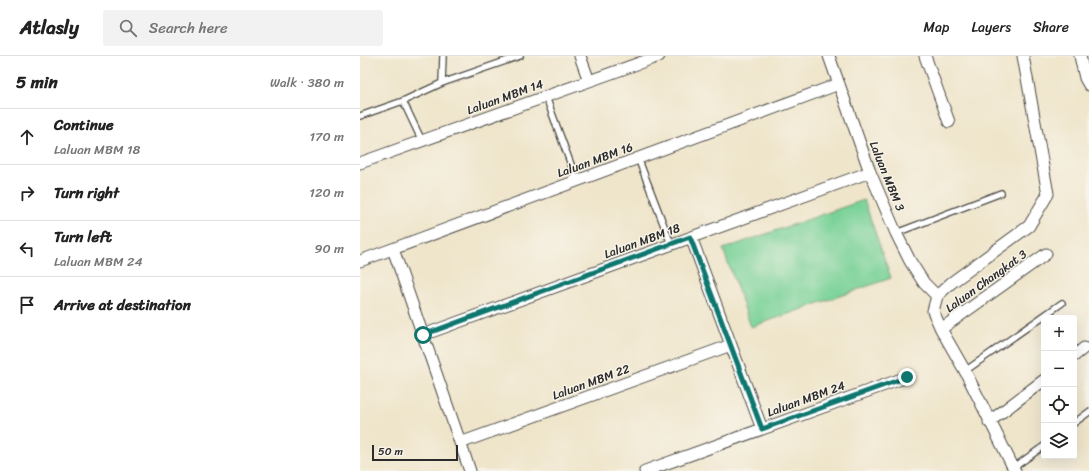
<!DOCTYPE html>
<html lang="en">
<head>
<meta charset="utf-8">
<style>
  :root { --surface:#fff; --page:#f2f2f2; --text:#222; --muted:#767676; --line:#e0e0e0 }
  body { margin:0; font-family:Sriracha,sans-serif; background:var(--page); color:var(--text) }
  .controls { position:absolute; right:12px; bottom:12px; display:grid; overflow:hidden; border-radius:4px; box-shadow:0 4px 16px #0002 }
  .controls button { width:36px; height:36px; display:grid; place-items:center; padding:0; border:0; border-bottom:1px solid var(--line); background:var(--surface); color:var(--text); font:20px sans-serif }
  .scale { position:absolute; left:12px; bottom:10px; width:86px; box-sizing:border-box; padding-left:4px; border:2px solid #2b2b2b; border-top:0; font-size:11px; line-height:14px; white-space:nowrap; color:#2b2b2b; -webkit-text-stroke:3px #f7f3e8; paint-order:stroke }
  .stop { position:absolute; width:12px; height:12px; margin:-9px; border:3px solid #0f766e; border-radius:50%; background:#fff }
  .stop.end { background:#0f766e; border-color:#fff; box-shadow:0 1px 4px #0008 }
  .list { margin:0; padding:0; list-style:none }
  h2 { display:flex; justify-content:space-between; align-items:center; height:52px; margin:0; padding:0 16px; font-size:17px }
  h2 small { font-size:13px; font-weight:400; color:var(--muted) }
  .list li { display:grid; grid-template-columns:26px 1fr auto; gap:12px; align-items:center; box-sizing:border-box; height:56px; padding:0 16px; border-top:1px solid var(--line) }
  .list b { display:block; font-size:15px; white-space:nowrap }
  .list p { margin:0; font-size:13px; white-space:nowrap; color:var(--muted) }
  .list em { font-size:13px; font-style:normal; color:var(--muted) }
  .icon { flex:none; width:22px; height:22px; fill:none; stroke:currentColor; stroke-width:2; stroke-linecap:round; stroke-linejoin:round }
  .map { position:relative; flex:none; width:729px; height:415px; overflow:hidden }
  header { display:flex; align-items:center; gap:24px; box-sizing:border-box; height:56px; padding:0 20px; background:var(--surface); border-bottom:1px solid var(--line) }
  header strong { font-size:19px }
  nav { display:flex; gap:22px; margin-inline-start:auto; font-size:14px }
  .search { width:280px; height:36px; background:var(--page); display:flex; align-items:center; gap:10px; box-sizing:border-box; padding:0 14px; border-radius:4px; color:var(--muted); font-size:15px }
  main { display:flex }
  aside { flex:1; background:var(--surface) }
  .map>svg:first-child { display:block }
  .green { fill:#79d298; stroke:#527e62 }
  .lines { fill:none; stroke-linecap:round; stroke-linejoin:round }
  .lane-casing { stroke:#484743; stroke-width:8 }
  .street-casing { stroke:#484743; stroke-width:13 }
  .lane { stroke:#fff; stroke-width:5.5 }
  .street { stroke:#fff; stroke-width:11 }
  .route { stroke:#0f766e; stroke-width:5 }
  .labels { text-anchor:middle; stroke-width:3; stroke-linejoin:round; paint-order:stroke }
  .street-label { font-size:12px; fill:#2b2b2b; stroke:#f7f3e8 }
</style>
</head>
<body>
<header>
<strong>Atlasly</strong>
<div class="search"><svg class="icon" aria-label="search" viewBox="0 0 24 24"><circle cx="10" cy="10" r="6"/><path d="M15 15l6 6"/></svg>Search here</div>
<nav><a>Map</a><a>Layers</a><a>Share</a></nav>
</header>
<main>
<aside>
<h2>5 min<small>Walk · 380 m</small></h2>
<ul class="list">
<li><svg class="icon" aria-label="ahead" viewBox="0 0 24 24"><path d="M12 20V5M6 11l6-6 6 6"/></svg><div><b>Continue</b><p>Laluan MBM 18</p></div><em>170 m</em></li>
<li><svg class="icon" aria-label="right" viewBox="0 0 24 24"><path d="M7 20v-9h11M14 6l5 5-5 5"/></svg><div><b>Turn right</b></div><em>120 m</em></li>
<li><svg class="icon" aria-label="left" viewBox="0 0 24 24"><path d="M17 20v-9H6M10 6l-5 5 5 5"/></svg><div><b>Turn left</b><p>Laluan MBM 24</p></div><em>90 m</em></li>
<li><svg class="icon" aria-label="arrive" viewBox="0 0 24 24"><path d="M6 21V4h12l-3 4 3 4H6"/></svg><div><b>Arrive at destination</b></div></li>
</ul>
</aside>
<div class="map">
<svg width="729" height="415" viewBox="0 0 729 415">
  <rect width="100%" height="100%" fill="#f7f3e8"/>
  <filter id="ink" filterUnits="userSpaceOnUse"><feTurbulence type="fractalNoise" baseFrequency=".025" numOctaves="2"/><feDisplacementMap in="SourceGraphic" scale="8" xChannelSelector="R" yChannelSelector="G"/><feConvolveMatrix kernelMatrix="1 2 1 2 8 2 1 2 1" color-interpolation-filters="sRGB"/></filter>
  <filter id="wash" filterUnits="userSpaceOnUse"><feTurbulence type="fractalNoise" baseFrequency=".012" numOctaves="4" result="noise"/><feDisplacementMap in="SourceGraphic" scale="16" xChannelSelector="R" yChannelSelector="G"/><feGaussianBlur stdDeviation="0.9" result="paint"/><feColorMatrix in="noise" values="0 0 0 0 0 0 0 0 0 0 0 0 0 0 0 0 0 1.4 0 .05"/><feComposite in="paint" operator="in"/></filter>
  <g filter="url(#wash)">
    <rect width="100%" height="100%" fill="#efe5cb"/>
    <path class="green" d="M504 144 531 222 391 271 363 193Z"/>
  </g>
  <g filter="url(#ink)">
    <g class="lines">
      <defs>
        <path id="lane" d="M82 27 83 0
          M186 41 217 125
          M43 45 62 85
          M0 60 43 45 82 27 160 0
          M278 102 311 188
          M536 177 641 137
          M605 315 702 247
          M714 367 729 356
          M653 412 684 390"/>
        <path id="street" d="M220 0 229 25
          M469 0 510 116 536 177 550 205 564 227 577 240
          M565 0 589 66
          M720 0 725 22 729 29
          M0 107 299 0
          M331 181 402 373
          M33 193 110 415
          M0 205 479 28
          M581 273 686 198
          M63 279 510 116
          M714 300 724 292
          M629 366 684 324
          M100 387 371 289
          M285 415 547 321
          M655 415 605 315 581 273 573 255 577 240 591 227 669 170 688 138 663 0"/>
      </defs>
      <use href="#lane" class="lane-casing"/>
      <use href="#street" class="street-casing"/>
      <use href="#lane" class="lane"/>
      <use href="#street" class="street"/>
    </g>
  </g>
  <g class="lines" filter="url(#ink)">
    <path class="route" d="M63 279 330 181 402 373 547 321"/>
  </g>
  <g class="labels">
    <g class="street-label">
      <text transform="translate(145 41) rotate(-20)" y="4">Laluan MBM 14</text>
      <text transform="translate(235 104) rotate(-20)" y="4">Laluan MBM 16</text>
      <text transform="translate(527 120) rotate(68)" y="4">Laluan MBM 3</text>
      <text transform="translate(282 185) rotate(-20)" y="4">Laluan MBM 18</text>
      <text transform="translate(626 225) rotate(-36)" y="4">Laluan Changkat 3</text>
      <text transform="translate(231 326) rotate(-20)" y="4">Laluan MBM 22</text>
      <text transform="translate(446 343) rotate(-20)" y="4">Laluan MBM 24</text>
    </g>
  </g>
</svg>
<div class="controls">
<button>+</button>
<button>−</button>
<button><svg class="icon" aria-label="locate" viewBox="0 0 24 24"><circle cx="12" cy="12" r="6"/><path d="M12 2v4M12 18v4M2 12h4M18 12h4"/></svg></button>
<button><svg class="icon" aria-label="layers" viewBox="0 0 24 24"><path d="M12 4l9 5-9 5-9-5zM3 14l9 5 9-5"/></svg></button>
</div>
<div class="scale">50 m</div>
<div class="stop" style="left:63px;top:279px"></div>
<div class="stop end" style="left:547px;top:321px"></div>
</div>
</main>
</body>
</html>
